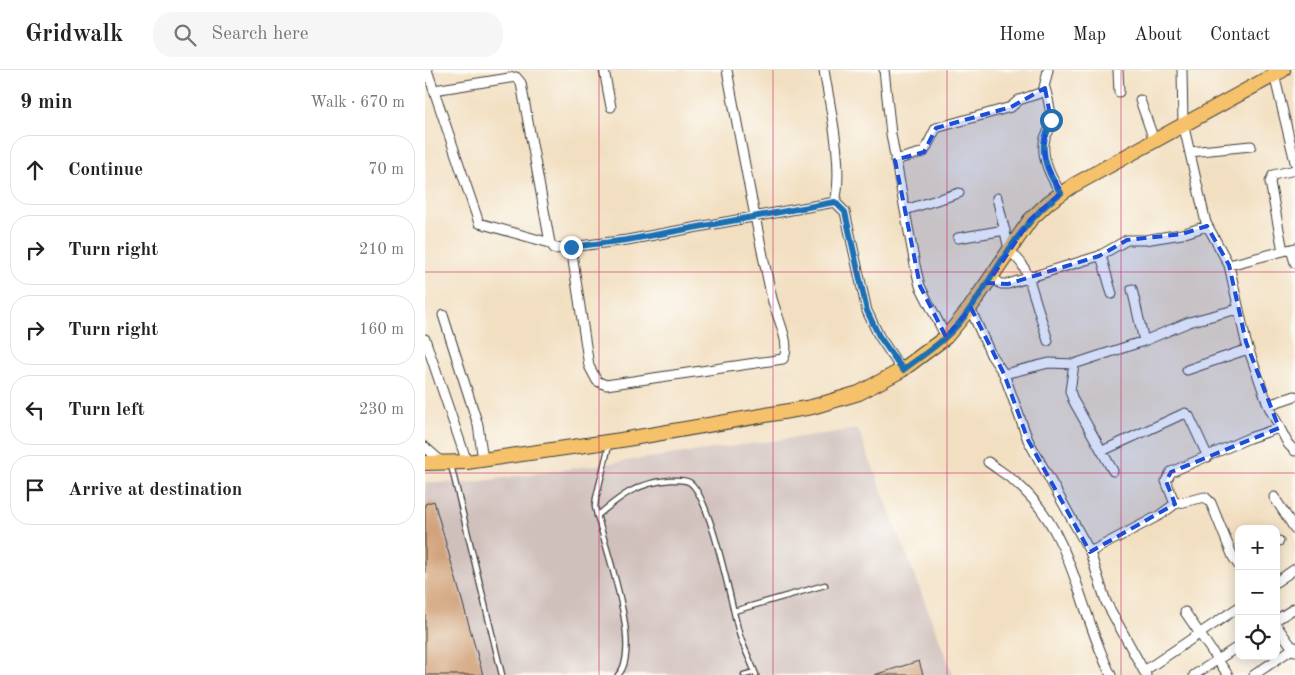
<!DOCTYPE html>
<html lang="en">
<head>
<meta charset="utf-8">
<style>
  :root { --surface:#fff; --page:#f6f6f6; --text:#222; --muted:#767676; --line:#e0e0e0 }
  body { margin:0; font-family:"Old Standard TT",serif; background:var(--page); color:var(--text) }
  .controls { position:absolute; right:15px; bottom:15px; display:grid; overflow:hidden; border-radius:10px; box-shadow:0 2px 12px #0003 }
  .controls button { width:45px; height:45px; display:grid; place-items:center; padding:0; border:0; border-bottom:1px solid var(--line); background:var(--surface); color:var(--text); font:25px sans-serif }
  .stop { position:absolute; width:15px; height:15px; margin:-11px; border:4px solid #1f6fb2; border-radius:50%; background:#fff }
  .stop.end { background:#1f6fb2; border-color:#fff; box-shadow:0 1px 5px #0008 }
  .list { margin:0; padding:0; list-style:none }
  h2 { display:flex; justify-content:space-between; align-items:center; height:65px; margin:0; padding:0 20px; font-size:21px }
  h2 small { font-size:16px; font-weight:400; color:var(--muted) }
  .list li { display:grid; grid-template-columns:32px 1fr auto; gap:15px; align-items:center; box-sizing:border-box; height:70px; margin:0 10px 10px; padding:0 10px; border:1px solid var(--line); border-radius:20px }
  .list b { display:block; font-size:19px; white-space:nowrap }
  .list em { font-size:16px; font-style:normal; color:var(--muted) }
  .icon { flex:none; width:28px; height:28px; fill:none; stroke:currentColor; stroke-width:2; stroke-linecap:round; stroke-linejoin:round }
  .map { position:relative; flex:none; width:870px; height:605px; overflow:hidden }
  header { display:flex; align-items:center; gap:30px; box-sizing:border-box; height:70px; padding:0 25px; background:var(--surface); border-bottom:1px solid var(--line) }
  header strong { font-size:24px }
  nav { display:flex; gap:28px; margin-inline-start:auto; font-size:18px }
  .search { width:350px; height:45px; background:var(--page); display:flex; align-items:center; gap:12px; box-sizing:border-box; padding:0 18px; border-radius:20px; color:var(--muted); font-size:19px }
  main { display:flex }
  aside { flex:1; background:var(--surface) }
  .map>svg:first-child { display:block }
  .industrial { fill:#d0c0bc }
  .building { fill:#d2a47d }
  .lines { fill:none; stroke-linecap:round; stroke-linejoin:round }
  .service-casing { stroke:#3c3935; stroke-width:7 }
  .minor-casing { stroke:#3c3935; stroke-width:11 }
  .primary-casing { stroke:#3c3935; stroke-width:16 }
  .service { stroke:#fff; stroke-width:4.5 }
  .minor { stroke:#fff; stroke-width:9 }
  .primary { stroke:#f5c16b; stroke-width:14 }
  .route { stroke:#1f6fb2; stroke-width:6 }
  .marked { fill:#1d4ed8; fill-opacity:0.2; stroke:#1d4ed8; stroke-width:4; stroke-dasharray:10 6; stroke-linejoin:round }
  .grid { fill:none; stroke:#c2185b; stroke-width:1; stroke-opacity:0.55 }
</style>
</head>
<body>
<header>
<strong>Gridwalk</strong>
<div class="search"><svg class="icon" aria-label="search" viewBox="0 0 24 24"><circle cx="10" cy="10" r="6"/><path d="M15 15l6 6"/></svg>Search here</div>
<nav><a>Home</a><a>Map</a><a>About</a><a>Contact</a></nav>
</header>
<main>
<aside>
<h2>9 min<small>Walk · 670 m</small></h2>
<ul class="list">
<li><svg class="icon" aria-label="ahead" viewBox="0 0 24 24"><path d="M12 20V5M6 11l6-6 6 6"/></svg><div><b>Continue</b></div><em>70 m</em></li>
<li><svg class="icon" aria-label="right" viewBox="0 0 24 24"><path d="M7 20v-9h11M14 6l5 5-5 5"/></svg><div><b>Turn right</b></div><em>210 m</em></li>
<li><svg class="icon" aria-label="right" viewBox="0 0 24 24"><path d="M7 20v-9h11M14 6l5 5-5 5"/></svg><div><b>Turn right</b></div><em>160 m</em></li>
<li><svg class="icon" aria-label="left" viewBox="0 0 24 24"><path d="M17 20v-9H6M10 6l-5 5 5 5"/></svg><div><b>Turn left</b></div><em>230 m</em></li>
<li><svg class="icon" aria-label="arrive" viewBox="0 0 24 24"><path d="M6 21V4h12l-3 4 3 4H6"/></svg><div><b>Arrive at destination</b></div></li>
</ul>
</aside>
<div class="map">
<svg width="870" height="605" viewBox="0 0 870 605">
  <rect width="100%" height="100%" fill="#fdfcf7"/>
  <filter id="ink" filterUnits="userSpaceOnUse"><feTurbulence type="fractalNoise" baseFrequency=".02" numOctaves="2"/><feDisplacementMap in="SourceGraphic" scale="10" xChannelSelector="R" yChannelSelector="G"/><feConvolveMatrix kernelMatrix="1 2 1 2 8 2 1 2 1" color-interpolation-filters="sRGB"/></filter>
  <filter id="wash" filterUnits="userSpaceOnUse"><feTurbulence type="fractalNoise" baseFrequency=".0096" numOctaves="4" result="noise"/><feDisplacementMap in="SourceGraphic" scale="20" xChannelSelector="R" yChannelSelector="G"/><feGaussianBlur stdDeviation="1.12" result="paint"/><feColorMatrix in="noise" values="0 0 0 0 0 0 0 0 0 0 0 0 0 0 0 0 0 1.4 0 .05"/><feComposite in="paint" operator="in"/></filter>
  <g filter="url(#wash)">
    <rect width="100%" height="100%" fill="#f2dfc1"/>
    <path class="industrial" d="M433 359 528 605H0V412L42 413Z"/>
    <g id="blocks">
      <path class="building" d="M9 431 58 605H0V434Z
        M494 591 498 605H449Z"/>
    </g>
  </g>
  <g filter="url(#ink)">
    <use href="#blocks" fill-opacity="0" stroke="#3c3935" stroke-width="1"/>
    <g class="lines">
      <defs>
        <path id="service" d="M184 375 171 428 170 437C178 472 219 579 193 605
          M26 395 77 605
          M172 446C197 425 212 413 245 410 251 410 259 409 264 412 285 424 307 537 314 563 318 577 326 591 331 605
          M309 541 400 515
          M319 605 330 602"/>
        <path id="minor" d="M2 0 54 153 125 173
          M179 0 186 37
          M459 0 466 64 490 195 495 216 521 267
          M693 0 694 22
          M757 0 758 53 781 153 804 195 821 272 843 335 863 374 870 381
          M848 0 870 92
          M620 18C623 29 627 42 626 53 626 59 622 62 620 68 615 87 626 108 636 123
          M9 20 91 7 96 13 125 173 130 179 202 170 410 132C419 96 405 37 399 0
          M715 30 729 70
          M765 82 826 76
          M470 90 499 82 511 58 586 37 594 30 618 22 623 0
          M572 128 584 179 597 194 603 206 623 271
          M410 132 420 142 442 241 454 266 477 300
          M480 140 534 123
          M533 168 580 160
          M146 177 164 296 172 311 181 315 358 289C368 274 349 242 346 224 330 150 316 75 302 0
          M866 179 870 193
          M858 181 845 112 848 105 870 100
          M674 186 702 170H720L757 164 782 156
          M804 195 870 178
          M567 207 576 214H583L674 186 677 189 687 224
          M707 219 719 271
          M545 238 566 285 579 304 603 370 665 482 681 532 721 605
          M18 245 53 355 58 390
          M0 269 42 392
          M649 294 645 321 648 330 688 401
          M762 300 823 279
          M579 304 624 293 649 294 719 271 764 252 813 239
          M843 335 870 326
          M0 377 17 392
          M677 381 760 343 764 346 783 387
          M563 392C575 401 589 409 599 420 649 468 656 546 686 605
          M849 427 870 459
          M750 434 780 427 786 433 808 487 814 496
          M851 472 854 471
          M665 482 735 445 750 434 741 411 746 402 824 368 854 358
          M851 512 870 499
          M760 542 803 605
          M851 550 870 538
          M851 555 870 581
          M719 601 814 537
          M769 605 814 576
          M829 605 870 577"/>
        <path id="primary" d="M0 393 42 392 196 370 387 337 434 323 477 300 521 267 545 238 605 150 624 132 649 115 858 0"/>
      </defs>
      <use href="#service" class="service-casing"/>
      <use href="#minor" class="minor-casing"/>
      <use href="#primary" class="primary-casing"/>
      <use href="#service" class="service"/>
      <use href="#minor" class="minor"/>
      <use href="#primary" class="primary"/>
    </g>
  </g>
  <g class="lines" filter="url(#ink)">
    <path class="route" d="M146 177 202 170 410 132 420 142 442 241 454 266 478 300C498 285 520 271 536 251 570 208 590 156 636 123 626 108 615 88 620 68 622 61 626 57 626 50"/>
  </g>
  <path class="marked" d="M620 18 626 50 619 70 621 91 636 123 605 150 563 213 583 214 674 186 702 170 757 164 782 156 804 195 821 272 854 358 746 402 741 411 750 434 665 482 603 370 579 304 546 238 521 267 495 216 470 90 499 82 511 58 586 37Z"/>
  <path class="grid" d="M174 0V605M348 0V605M522 0V605M696 0V605M0 202H870M0 403H870"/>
</svg>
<div class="controls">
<button>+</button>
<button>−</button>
<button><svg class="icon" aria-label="locate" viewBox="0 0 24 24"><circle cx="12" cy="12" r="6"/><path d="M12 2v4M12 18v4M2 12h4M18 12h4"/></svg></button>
</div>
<div class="stop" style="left:626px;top:50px"></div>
<div class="stop end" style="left:146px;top:177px"></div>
</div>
</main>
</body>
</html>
